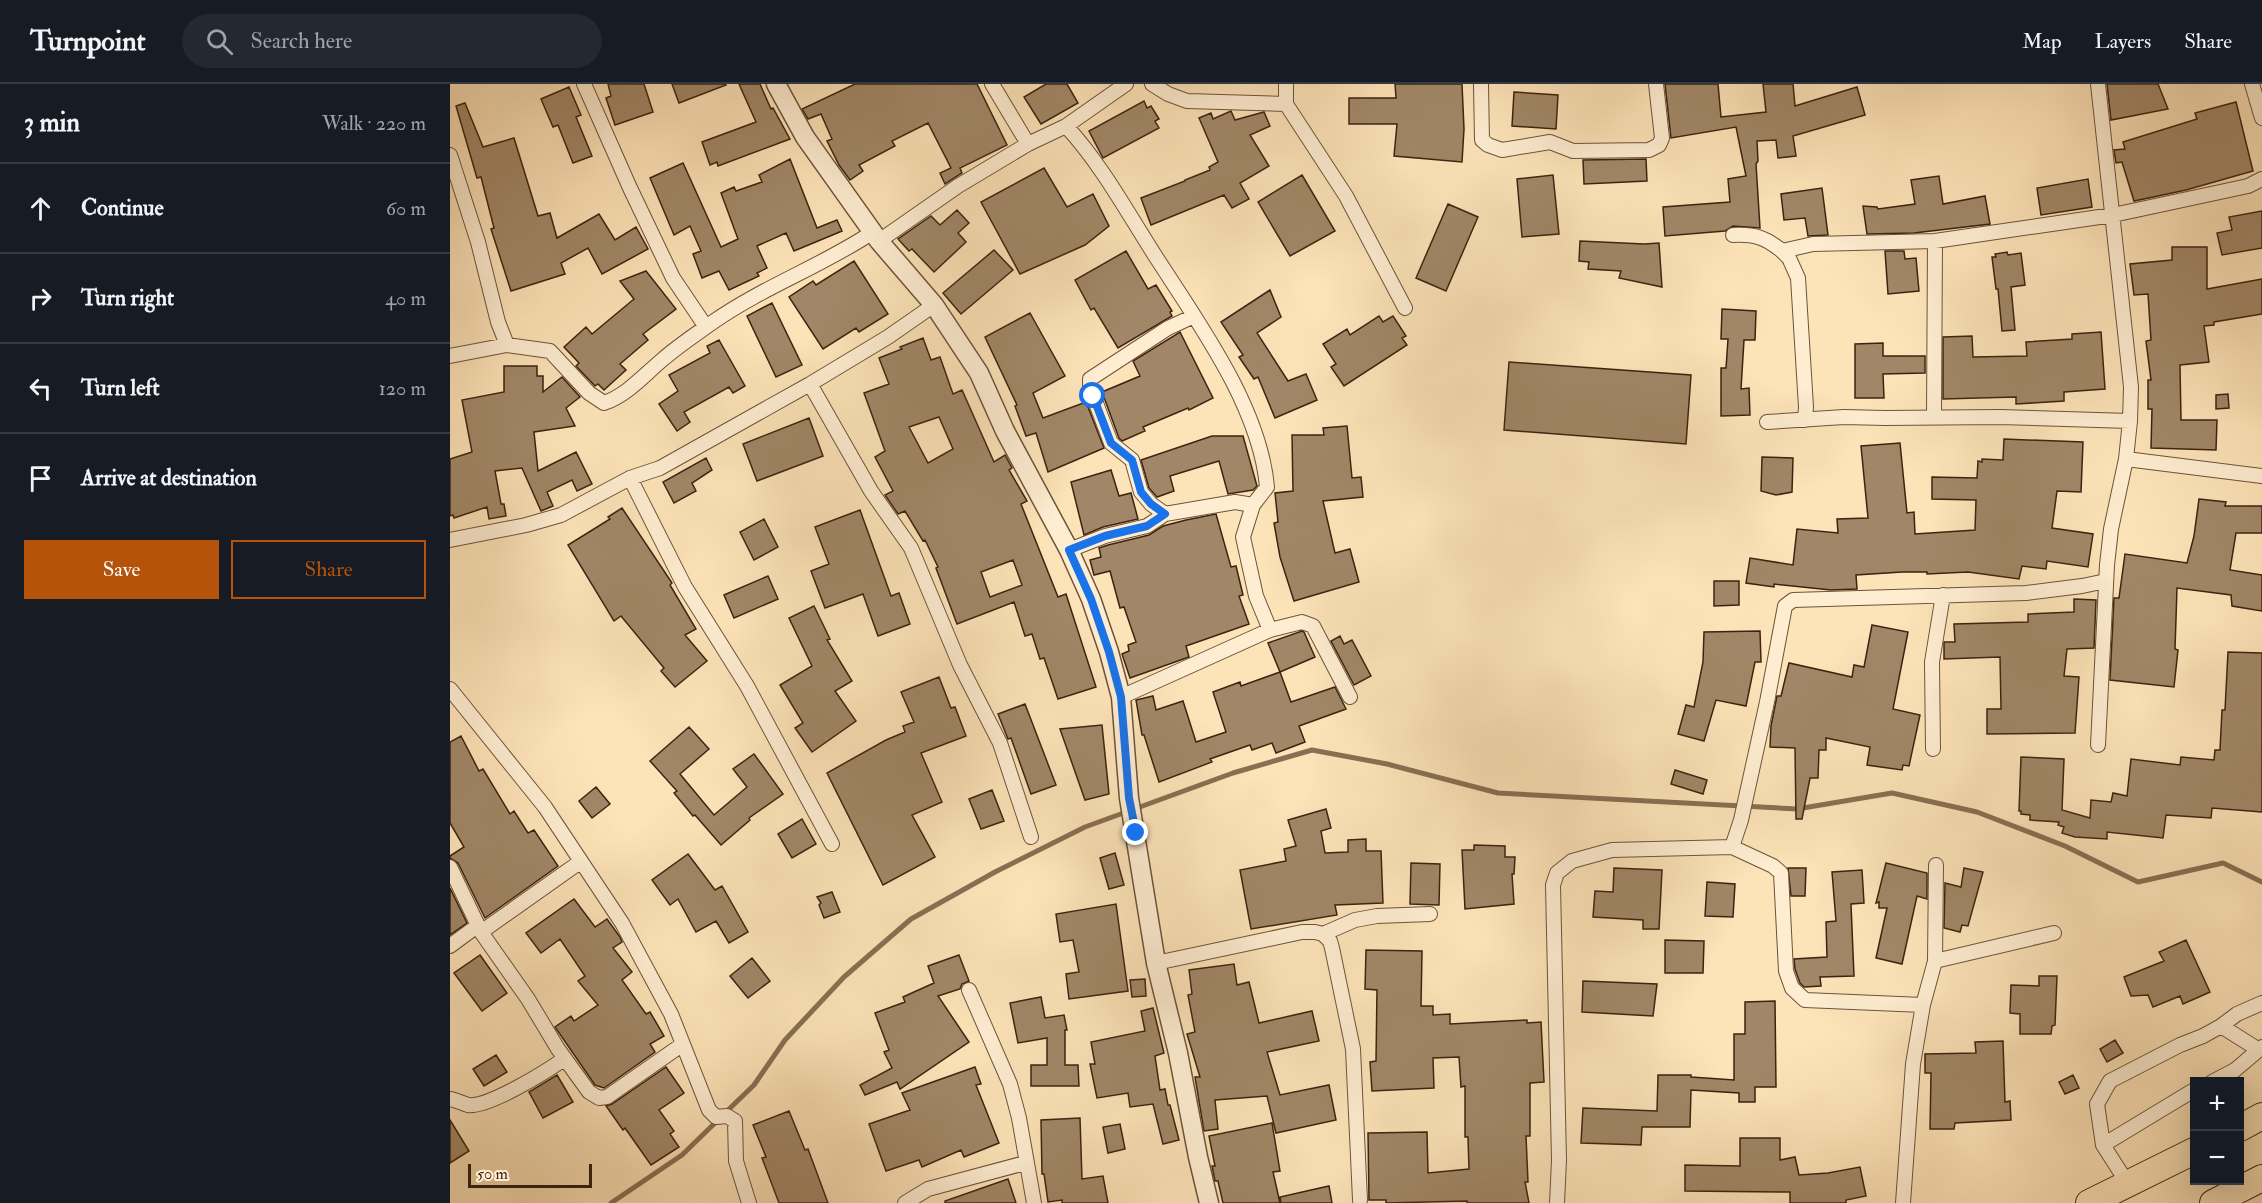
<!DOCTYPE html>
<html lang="en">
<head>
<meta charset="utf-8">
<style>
  :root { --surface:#171b24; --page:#242831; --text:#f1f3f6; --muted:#9ea1a6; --line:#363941; --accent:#b45309 }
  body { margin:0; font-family:"IM FELL Double Pica",serif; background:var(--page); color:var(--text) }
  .controls { position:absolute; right:18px; bottom:18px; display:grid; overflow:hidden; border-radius:0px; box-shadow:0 6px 24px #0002 }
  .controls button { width:54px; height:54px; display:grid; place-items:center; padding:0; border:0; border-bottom:2px solid var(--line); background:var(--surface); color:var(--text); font:30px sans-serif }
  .scale { position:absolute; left:18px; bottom:15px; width:124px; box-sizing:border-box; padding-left:6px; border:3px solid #3d2310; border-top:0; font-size:16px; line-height:21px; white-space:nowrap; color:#3d2310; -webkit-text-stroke:4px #feedd1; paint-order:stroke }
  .stop { position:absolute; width:18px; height:18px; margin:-14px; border:4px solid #1a73e8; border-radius:50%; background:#fff }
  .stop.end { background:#1a73e8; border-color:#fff; box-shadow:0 2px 6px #0008 }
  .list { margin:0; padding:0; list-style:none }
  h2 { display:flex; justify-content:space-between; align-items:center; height:78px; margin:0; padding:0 24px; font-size:26px }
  h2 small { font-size:20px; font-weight:400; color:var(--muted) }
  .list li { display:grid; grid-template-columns:39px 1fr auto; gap:18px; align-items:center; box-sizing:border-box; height:90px; padding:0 24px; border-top:2px solid var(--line) }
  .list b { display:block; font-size:22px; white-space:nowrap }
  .list em { font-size:20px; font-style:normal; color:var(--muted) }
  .actions { display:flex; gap:12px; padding:18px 24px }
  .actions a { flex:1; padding:14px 0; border:2px solid var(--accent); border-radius:0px; text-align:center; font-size:21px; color:var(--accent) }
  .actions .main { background:var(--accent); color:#fff }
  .icon { flex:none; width:33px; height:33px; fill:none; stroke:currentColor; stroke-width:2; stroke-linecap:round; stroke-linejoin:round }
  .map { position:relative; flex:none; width:1812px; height:1119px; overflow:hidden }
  header { display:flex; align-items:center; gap:36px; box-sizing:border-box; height:84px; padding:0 30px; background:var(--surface); border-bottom:2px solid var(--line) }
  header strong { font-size:28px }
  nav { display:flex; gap:33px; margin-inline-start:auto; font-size:21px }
  .search { width:420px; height:54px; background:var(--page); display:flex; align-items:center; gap:15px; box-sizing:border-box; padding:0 21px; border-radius:33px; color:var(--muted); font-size:22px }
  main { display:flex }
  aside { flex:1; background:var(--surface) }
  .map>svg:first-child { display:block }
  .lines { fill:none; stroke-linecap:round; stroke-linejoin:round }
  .stream { stroke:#896f53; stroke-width:5 }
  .building { fill:#a18767; stroke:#3d2310; stroke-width:1.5; fill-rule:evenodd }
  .minor-casing { stroke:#6d533a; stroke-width:16 }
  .tertiary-casing { stroke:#6d533a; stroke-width:21 }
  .motorway-casing { stroke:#3d2310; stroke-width:28 }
  .minor { stroke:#feedd1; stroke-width:14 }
  .tertiary { stroke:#feedd1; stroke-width:18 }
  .motorway { stroke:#fde3b8; stroke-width:26 }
  .route { stroke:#1a73e8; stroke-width:8 }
</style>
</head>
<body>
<header>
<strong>Turnpoint</strong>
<div class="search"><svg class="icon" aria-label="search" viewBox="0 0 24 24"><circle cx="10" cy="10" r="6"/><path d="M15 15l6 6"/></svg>Search here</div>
<nav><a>Map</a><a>Layers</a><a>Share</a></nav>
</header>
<main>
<aside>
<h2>3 min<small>Walk · 220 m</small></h2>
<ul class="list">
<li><svg class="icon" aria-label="ahead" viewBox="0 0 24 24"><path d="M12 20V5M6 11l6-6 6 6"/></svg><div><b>Continue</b></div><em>60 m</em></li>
<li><svg class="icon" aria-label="right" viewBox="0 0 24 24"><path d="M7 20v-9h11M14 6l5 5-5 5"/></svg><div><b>Turn right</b></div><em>40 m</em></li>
<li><svg class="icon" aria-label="left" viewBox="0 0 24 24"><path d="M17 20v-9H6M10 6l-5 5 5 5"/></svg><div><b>Turn left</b></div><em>120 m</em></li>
<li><svg class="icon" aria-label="arrive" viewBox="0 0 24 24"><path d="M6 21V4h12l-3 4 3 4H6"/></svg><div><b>Arrive at destination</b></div></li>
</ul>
<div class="actions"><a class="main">Save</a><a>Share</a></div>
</aside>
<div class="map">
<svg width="1812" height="1119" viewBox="0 0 1812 1119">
  <rect width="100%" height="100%" fill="#fde3b8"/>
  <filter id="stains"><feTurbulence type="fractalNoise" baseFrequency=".00333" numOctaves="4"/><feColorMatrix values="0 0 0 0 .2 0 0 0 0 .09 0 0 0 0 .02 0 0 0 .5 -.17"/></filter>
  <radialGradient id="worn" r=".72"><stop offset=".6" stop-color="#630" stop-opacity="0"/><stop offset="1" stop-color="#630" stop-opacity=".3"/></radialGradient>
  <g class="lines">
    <path class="stream" d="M275 1029 304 1001 335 956 394 893 461 835 545 788 635 743 783 689 862 666 937 680 1048 709 1347 725 1442 709 1527 728 1615 762 1688 798 1773 779 1812 798
      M161 1119 232 1071 268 1036"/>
  </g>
  <path class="building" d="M158 0H194L203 28 165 41 156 14 161 12Z
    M222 0H275L276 1 229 19Z
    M289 0H310L321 25 323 24 340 55 268 82 267 78 260 81 252 58 306 38Z
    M405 0H527L557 61 510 84 512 89 495 100 490 89 501 84 478 39 442 57 445 62 409 81 413 87 400 96 389 81 377 57 382 55 371 30 358 35 352 25Z
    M596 0H617L628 19 591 40 574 13Z
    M945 0H1012L1014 45 1012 78 944 72 947 40H899V14H946Z
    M1215 0H1268L1271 33 1316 28 1313 0H1343L1345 22 1407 3 1415 31 1343 52 1346 72 1328 74 1326 56 1307 57 1308 77 1306 80 1310 144 1283 142 1275 147 1215 152 1213 123 1280 118 1278 95 1296 92 1286 43 1221 54Z
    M1657 0H1708L1718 25 1661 36Z
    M119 3 131 31 126 33 142 72 123 79 108 41 103 43 91 15Z
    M1064 8 1108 11 1106 45 1062 42Z
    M694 17 697 24 701 22 709 35 705 37 709 44 653 74 639 47Z
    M1786 18 1803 87 1736 106 1684 117 1672 78 1666 79 1664 66 1675 65 1673 58 1747 35 1745 29Z
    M15 19 33 63 64 54 88 132 100 129 107 154 149 130 165 156 186 143 198 165 152 190 138 164 111 179 115 190 61 207 41 145 44 144 31 93 27 94 6 22Z
    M781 27 785 36 814 28 820 42 800 51 819 82 790 99 799 115 782 124 774 111 701 141 691 114 735 97V96L760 86 759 83 768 78 749 34 761 29 763 35Z
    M340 75 367 144 387 136 392 147 344 167 336 149 307 162 317 184 307 189 309 192 279 206 269 187 252 194 243 170 251 167 240 142 224 151 200 94 233 79 271 163 288 155 271 109 284 103 286 107 312 98 309 91Z
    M1196 75 1197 97 1134 100 1133 76Z
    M594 84 617 123 643 110 659 142 635 161 570 190 531 118Z
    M852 91 885 147 840 172 808 118Z
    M1103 91 1109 150 1072 153 1067 95Z
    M1489 92 1493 120 1535 112 1540 140 1464 149 1417 150 1413 122 1427 123 1428 125 1465 120 1461 96Z
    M1638 95 1642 123 1591 131 1587 104Z
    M1372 104 1378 151 1358 152 1355 134 1334 136 1331 110Z
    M998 120 1028 133 996 207 966 194Z
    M507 126 519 139 508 149 516 158 484 188 462 165 459 167 448 155 481 132 490 141Z
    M1812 127V164L1772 171 1767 149 1782 146 1779 133Z
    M1130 157 1194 160 1209 159 1212 203 1169 194 1171 187 1138 185 1139 178 1129 177Z
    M1722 163H1757V205L1812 195V230L1764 238V241L1754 242 1759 278 1730 281 1731 336H1767L1766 366 1701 364 1702 325H1698V296H1701L1696 257 1701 256 1698 210 1684 211 1680 180 1722 176Z
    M544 166 563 186 511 230 493 209Z
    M676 167 698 205 706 201 722 227 720 228 722 232 668 264 644 224 641 226 625 196Z
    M1435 167H1454L1455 175 1466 174 1469 207 1438 210Z
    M1557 168 1558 171 1571 169 1575 201 1561 203 1565 246 1552 247 1548 205H1546L1542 173H1546L1545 170Z
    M404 177 438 230 409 248 406 244 373 265 339 213 363 197 366 201Z
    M196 187 226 225 193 250 198 256 170 280 176 286 154 306 148 300 145 302 126 282 129 279 114 263 136 243 142 250 184 215 170 197Z
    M820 206 831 233 807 249 838 297 856 290 867 316 825 334 808 293 804 295 789 273 793 271 771 238Z
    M322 219 352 281 326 293 297 232Z
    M1272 225 1306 227 1305 256H1294L1291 305 1299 304 1300 331 1271 332V284H1276L1278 255H1271Z
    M580 229 615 292 583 309 593 334 636 318 654 364 598 388 586 349 576 352 565 322 567 321 535 253Z
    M929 232 933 238 943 232 956 252 952 254 957 261 894 302 881 283 886 280 873 260 897 245 900 251Z
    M730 248 763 314 739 326 738 324 693 343 695 347 672 357 669 354 652 308 690 292 683 277Z
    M1651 248 1655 305 1614 308V317L1566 320V313L1493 315V253L1522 252 1523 273 1577 272 1576 258 1622 255V250Z
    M473 254 481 276 490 273 503 310 512 306 544 378 555 371 562 384 559 386 577 417 571 420 608 513 616 510 646 603 608 615 594 574 590 575 582 550 575 552 564 518 507 540 486 484 488 483 475 456 473 457 455 427 448 430 435 411 443 407 425 373 435 367 414 309 439 300 429 274 452 265 450 263ZM489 333 503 365 478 379 459 343ZM563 476 572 501 540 513 531 488Z
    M269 256 295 302 283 309 279 303 234 328 240 338 227 347 209 320 228 307 219 291 260 269 257 262Z
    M1433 259V272H1475V289L1433 290 1434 314H1405V260Z
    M1059 278 1241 291 1236 360 1054 346Z
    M54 282H87V292H93V308L112 293 130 313 116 324 125 342 84 348 88 387 126 368 142 400 127 407 122 396 97 408 103 422 91 427 72 384 45 387 51 420H54L56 432 39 435 37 423 4 434 3 431 0 432V375L22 368 12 316 54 308Z
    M1778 310 1779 324 1766 325V311Z
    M359 334 373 372 307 397 293 360Z
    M897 342 902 394 911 393 913 413 873 417 885 469 900 465 909 498 844 517 830 473 824 439 828 438 825 409 843 407 842 351H874L873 344Z
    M762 352H793L807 402 803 406 778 410 769 377 720 392 724 407 707 413 699 404 691 376Z
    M1554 355 1633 358 1631 408 1607 407 1602 444 1643 450 1638 483 1597 477 1596 485 1572 482 1569 495 1518 488 1477 490V488H1452L1406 491 1407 505 1381 506 1324 500V503L1296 499 1300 474 1343 481 1347 445 1388 449 1387 435 1418 434 1411 362 1450 359 1457 429 1464 428 1465 450 1525 446 1526 416 1482 415V393L1527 394 1528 377 1532 378V375L1553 376Z
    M1312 373 1343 374 1342 408 1326 411 1311 407Z
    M256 374 262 386 242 399 246 407 224 419 213 398Z
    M661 386 669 412 681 409 688 435 653 443 634 451 621 398Z
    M1749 415 1776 418 1775 422H1812V449H1786L1780 486 1812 491V527L1782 522 1781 511 1727 504 1725 565 1728 566 1724 603 1660 596 1664 514H1669L1675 470 1737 479 1744 452Z
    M172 424 222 499 220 501 246 545 235 551 257 577 225 603 211 587 214 584 171 532 164 537 118 461 160 435 158 433Z
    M410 426 441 512 449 509 460 540 428 552 413 510 375 524 361 487 379 480 365 443Z
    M766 430 781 483 786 482 793 511 789 512 799 540 736 562 739 573 680 594 672 570 679 567 678 561 686 558 674 523 670 524 660 487 644 491 640 476 651 473 649 464 658 461 699 451 713 442 736 436Z
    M314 435 328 463 304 476 290 448Z
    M318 492 328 515 284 534 274 511Z
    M1264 497H1289V521L1264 522Z
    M1624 515 1646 516 1644 564 1617 565 1614 592 1629 593 1625 649 1537 650V625H1551L1550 573 1494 575V558H1505L1504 540 1578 538V530L1624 528Z
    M364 522 380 555 377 556 402 597 385 607 406 637 362 668 345 644 353 639 330 601 362 582 339 534Z
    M1422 541 1458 548 1443 625 1470 631 1459 682 1453 681 1452 686 1417 681 1420 663 1376 654V666H1369L1368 694H1360L1352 735H1346L1345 664 1320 663 1321 642 1327 612H1331L1339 579 1402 593 1404 581 1414 583Z
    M852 547 854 548 865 573 830 588 818 559Z
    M1310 547 1311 578H1305L1296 622 1266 616 1254 657 1228 650 1236 621 1244 623 1253 578 1254 548Z
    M890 552 894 560 902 556 921 592 904 601 881 557Z
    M1778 568 1812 569V728L1762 724 1761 734 1716 731 1713 754 1657 748V755L1625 753 1612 749 1614 743 1608 741 1609 738 1580 736V731L1571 730V727H1569L1571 673 1614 675 1612 726 1640 734 1641 716 1661 718 1663 709 1677 712 1681 675 1730 681 1731 673 1764 676 1765 666H1770L1772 626H1775Z
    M830 588 841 618 885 603 896 625 849 642 855 658 826 669 822 659 802 666 800 661 760 675 762 678 709 698 694 651H692L686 616 703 612 706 626 733 617 746 658 776 648 763 608 790 598 791 602Z
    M489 593 501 624 505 623 516 652 471 669 492 718 462 731 485 773 433 801 377 689 436 656 455 648 453 642 464 638 451 608Z
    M575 620 606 701 581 710 561 654 558 655 548 630Z
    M652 641 659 710 635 716 610 645Z
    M239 643 259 665 230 690 264 731 297 703 283 685 304 670 333 710 299 734 300 736 271 761 245 731 243 732 224 709 227 707 200 677Z
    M11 652 29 687 33 685 60 730 64 727 78 749 84 746 108 782 35 834 8 779 0 774V772L14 763 0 739V658Z
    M1225 686 1257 696 1253 710 1221 700Z
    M146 703 160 720 142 734 129 717Z
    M542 706 554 737 531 745 519 715Z
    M876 725 881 744 871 747 875 769 898 768V756L916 755V767H931L933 819 885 821 887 831 801 845 790 786 836 777 834 765 846 762 838 736Z
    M352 735 366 760 342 774 328 750Z
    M1024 761 1055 762V773H1065L1064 790H1062L1064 820 1015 825 1012 766H1024Z
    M665 769 674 801 659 805 650 774Z
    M238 770 265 806 272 802 298 848 279 859 266 837 246 848 228 815 220 821 202 796Z
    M961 779 990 780 989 821 960 820Z
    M1436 779 1477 789V815L1467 812 1452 880 1426 874 1437 824H1429V818L1426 819Z
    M1164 784 1212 786 1209 845H1193V836L1143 833 1145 807 1163 808Z
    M1338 784H1356L1355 812H1341Z
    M1514 784 1533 788 1518 842 1512 841 1510 848 1494 844 1495 799 1511 803Z
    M1412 786 1414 819 1401 820 1404 892 1370 893 1371 902 1354 903 1350 899 1345 885 1344 875 1377 873 1376 838 1386 837 1382 788Z
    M1257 798 1285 800 1283 833 1255 832Z
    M0 804 17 839 0 851Z
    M382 808 390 828 374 834 369 821 371 819 367 813Z
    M124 815 145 843 157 835 170 853 172 858 163 864 182 888 172 896 196 930 200 928 214 952 200 960 205 968 154 1004 145 1001 105 943 121 932 124 937 148 921 128 897 135 892 110 855 91 869 76 849Z
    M666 820 678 907 619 915 616 890 629 888 623 856 610 858 606 830Z
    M1215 856 1254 857 1253 889H1215Z
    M1736 856 1760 908 1733 920 1730 912 1703 923 1698 911 1681 912 1674 893 1714 877 1709 868Z
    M916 866 972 867 971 922H983V931L1000 930V940L1077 936V939L1091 938 1094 998 1080 999V1052H1076L1078 1098H1075L1079 1119H1017V1117L936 1119V1116H919L918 1049 977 1048 978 1089 1019 1085 1018 1053H1015V1002L1011 1003 1009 973 983 974 984 1004 922 1007 920 978 926 977 927 906 915 905Z
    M30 871 57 909 32 927 4 889Z
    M509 871 519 897 512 900 510 905 488 912 519 958 450 1005 447 998 415 1011 410 1001 442 984 434 968 439 966 425 929 455 918 453 913 484 899 478 882Z
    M302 874 320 897 298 914 280 892Z
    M784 880 787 901 799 898 809 939 862 927 869 957 817 968 830 1011 879 1001 886 1036 826 1049 817 1012 765 1016 768 1045 754 1047 745 993H750L737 950 745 948 738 911 742 910 739 886Z
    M1589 892H1607L1605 941 1602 942 1601 950H1570V930L1560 929 1561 901 1589 902Z
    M695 895 696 912 682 913 680 896Z
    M1133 897 1207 900 1203 932 1132 928Z
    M591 913 595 934 614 931 617 946H615V981H628L629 1002H581V981H597V954L568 959 560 919Z
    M1325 917 1326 1003H1305V1018H1289V1009L1241 1006 1240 1043H1192L1191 1061 1131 1059 1133 1024 1207 1027 1208 991H1241V993L1284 996V950H1295V918Z
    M703 924 714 969 705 972 710 1006 715 1005 718 1021H720L729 1056 713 1060 703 1020 680 1023 678 1009 647 1014 640 980H645L641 958 695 947 691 927Z
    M1665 956 1673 969 1657 978 1650 965Z
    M1553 957 1555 1018 1560 1017 1561 1036 1505 1039 1504 1045H1480L1481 989H1475V970L1526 969 1525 958Z
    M46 971 57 988 34 1002 23 985Z
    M216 983 234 1009 209 1026 224 1047 220 1050 229 1063 201 1081 175 1044 173 1046 156 1022 162 1020Z
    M525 983 531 1000 526 1001 549 1059 514 1073 511 1066 472 1083 469 1076 436 1087 419 1040 460 1026 452 1009Z
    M107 991 123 1018 93 1034 79 1008Z
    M1623 991 1629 1004 1615 1010 1609 998Z
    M339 1027 355 1066 358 1065 378 1119H329L312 1074 316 1073 303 1041Z
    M630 1034 632 1095 653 1092 658 1119H612V1116L598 1118 594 1090H592L591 1036Z
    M0 1036 19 1067 0 1079Z
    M822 1039 830 1087 823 1088 830 1119H773L768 1097H765L762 1082H765L759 1052Z
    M670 1040 675 1065 658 1069 653 1043Z
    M1290 1054H1330V1076L1345 1073 1349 1091 1378 1089 1410 1083 1416 1112 1396 1116V1119H1340V1108L1235 1107V1081L1290 1082Z
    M558 1095 566 1119H495V1117Z
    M879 1102 882 1119H831L830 1113Z"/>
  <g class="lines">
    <defs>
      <path id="minor" d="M134 0 180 104 223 194 256 243
        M542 0 578 60
        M702 0 718 10 737 17 836 20
        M836 0V20L896 112 955 224
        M1031 0 1032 56 1038 61 1052 66 1100 58 1123 67 1199 66 1209 61 1212 54 1206 0
        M1648 0 1681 303 1680 337 1676 375 1661 445 1657 481 1648 661
        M1802 0 1812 34
        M616 42C651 80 676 126 704 170 747 237 810 322 817 403L803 421 793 453 806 512 820 546
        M0 71 28 158 48 238 57 261
        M1283 151C1304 150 1315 153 1332 167
        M429 157 508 102 578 60 616 42 676 0
        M0 272 57 261 100 267 139 309 154 319C177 311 193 292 212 276 228 262 246 250 263 238 313 203 372 182 423 148
        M360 300 421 407 461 464 510 581 550 659 581 753
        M1484 334 1485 157
        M1355 336 1356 323 1348 194 1339 174 1332 167 1363 160 1485 157 1663 131 1798 102 1812 95
        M1317 338 1394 333 1435 334 1550 333 1680 337
        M1676 375 1812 392
        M180 394 235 503 297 602 382 760
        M715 430 701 420 691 408 682 376 661 359 640 303V295L718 244 744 232
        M0 456 76 441 111 431 180 394 210 384 360 300 438 253 484 221
        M619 466 655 452 697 442 715 430 785 418 803 421
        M0 605 95 723 172 839 221 930 259 1026 266 1033 277 1032 285 1037 286 1077 299 1119
        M671 613 820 546 852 538 863 542 900 613
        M1483 665 1482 578 1493 511
        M1282 763 1291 736 1317 618 1335 522 1343 516 1576 509 1632 502 1656 497
        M0 783 31 848 78 915 108 965 139 1008 149 1014 157 1013 233 960
        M31 848 130 778
        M873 850 880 857 882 864 903 965 910 1116
        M0 862 27 842
        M1485 877 1604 849
        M706 879 852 848H865L873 850 905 836 927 832 980 830
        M519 906 560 1000 569 1034 584 1119
        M1771 942 1809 966
        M1762 998 1785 986 1812 963
        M0 1015C6 1016 12 1019 18 1021 38 1024 97 987 114 975
        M1653 1061 1744 1006
        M1678 1100 1653 1061 1647 1020 1660 997 1730 961 1753 952 1771 942 1787 930 1812 919
        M455 1119 478 1105 575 1079
        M1107 1119 1109 1076 1103 801 1107 789 1122 777 1162 766 1282 763 1323 782 1331 789 1336 887 1342 904 1355 916 1473 921
        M1453 1119 1463 980 1473 921 1485 877 1486 781"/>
      <path id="tertiary" d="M326 0 355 53 429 157 484 221 529 289 555 347 619 466 641 515 659 568 671 613 679 714 706 879 728 969 748 1073 759 1119"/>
      <path id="motorway" d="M1790 1044 1812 1032
        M1639 1119 1744 1067
        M1763 1119 1812 1094"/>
    </defs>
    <use href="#minor" class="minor-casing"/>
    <use href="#tertiary" class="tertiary-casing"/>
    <use href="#motorway" class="motorway-casing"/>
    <use href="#minor" class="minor"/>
    <use href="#tertiary" class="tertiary"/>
    <use href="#motorway" class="motorway"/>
  </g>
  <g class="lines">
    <path class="route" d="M643 312 661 359 682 376 691 408 701 420 715 430 697 442 655 452 619 466 641 515 659 568 671 613 679 714 686 749"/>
  </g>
  <rect width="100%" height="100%" filter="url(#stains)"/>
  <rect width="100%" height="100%" fill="url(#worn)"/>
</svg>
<div class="controls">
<button>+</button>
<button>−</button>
</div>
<div class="scale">50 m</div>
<div class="stop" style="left:643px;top:312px"></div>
<div class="stop end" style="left:686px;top:749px"></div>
</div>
</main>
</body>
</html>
